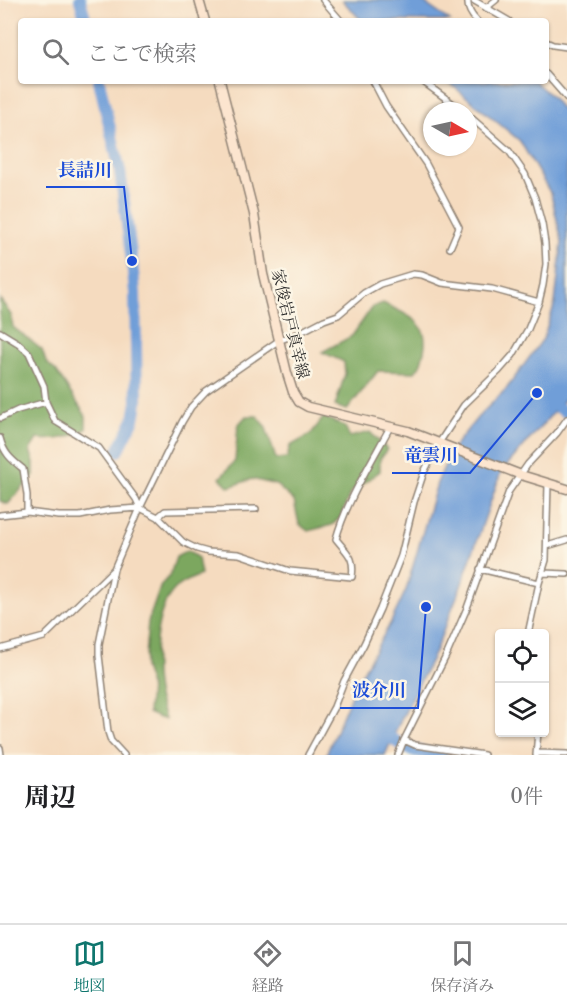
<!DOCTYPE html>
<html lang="ja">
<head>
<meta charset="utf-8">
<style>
  :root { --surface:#fff; --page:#f6f6f6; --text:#202124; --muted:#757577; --line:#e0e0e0; --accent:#0f766e }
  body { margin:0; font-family:"Libre Caslon Text","Noto Serif JP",serif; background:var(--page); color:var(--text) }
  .controls { position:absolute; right:18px; bottom:18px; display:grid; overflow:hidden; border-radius:6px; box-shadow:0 2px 4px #0004 }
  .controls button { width:54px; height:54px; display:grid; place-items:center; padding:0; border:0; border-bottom:2px solid var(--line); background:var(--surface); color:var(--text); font:30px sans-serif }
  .compass { position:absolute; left:423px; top:102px; width:54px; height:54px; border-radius:50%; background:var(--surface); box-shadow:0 2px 4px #0004; rotate:99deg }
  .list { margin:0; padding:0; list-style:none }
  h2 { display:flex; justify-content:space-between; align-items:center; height:78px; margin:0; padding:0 24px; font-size:26px }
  h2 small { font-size:20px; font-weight:400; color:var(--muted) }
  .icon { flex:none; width:33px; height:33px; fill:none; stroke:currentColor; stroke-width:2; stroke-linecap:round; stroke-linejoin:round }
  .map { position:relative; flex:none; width:567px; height:755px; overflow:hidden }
  .search { position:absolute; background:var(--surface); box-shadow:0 2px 4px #0004; left:18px; right:18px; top:18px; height:66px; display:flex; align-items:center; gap:15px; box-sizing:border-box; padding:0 21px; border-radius:6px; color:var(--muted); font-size:22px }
  .sheet { height:168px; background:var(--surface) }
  nav { display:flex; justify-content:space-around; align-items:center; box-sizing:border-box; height:84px; border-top:2px solid var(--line); background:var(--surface); font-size:16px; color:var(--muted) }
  nav a { display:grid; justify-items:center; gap:3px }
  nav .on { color:var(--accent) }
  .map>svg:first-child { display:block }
  .forest { fill:#7ca75f; stroke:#546945; stroke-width:1.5 }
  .water { fill:#709ed8; stroke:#4e6482; stroke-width:1.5 }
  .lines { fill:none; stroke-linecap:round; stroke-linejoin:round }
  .river { stroke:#709ed8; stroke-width:12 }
  .minor-casing { stroke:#908375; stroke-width:8 }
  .secondary-casing { stroke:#908375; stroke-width:11 }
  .minor { stroke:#fff; stroke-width:5 }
  .secondary { stroke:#fce5cf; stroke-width:8 }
  .labels { text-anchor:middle; stroke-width:5; stroke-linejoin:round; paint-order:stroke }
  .street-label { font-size:16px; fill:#2b2b2b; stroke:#fcf5e5 }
  .leader { fill:none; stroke:#1d4ed8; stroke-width:2 }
  .callout-dot { fill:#1d4ed8; stroke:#fcf5e5; stroke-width:2 }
  .callout-label { font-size:18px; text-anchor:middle; font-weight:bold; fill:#1d4ed8; stroke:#fcf5e5; stroke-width:5; stroke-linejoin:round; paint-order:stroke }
</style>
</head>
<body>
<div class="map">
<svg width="567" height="755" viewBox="0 0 567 755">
  <rect width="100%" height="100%" fill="#fcf5e5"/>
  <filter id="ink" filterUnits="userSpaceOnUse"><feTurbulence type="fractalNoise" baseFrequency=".0167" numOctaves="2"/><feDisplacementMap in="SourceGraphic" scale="12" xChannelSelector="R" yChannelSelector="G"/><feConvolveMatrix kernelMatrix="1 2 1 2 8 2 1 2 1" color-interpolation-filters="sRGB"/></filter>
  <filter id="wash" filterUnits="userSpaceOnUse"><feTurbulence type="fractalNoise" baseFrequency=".008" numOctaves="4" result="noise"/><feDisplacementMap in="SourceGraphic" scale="24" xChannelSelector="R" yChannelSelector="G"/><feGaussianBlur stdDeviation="1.35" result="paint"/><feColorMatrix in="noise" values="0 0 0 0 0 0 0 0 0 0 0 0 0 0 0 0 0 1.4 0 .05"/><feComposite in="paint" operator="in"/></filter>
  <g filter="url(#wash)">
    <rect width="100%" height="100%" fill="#f5dbbf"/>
    <path class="forest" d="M0 299 11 315 13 327 42 350 46 362 56 371 86 416V429C70 438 56 441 37 439L30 450 34 463V475L8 504 0 501Z
      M383 303C405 314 431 321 424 351 422 360 421 366 415 372L378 371 347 410 335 406 345 374 344 362 322 352 352 336 372 307Z
      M246 416H257L265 425 276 459 287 458 290 446 310 435 324 417 345 427 350 437 370 432 387 449 380 459V471L350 493 341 517 332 525 308 531 299 524 294 501 276 485 252 479 229 487 220 478 235 461 238 425Z
      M187 551 198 558 201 575C192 578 184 582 176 588 153 609 152 668 158 697 160 704 163 712 165 719L159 718 148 713 150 686 144 668 148 622 161 585 170 575 176 557Z"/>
    <path class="water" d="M342 0H420L450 21H362Z
      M444 81H534L552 97 567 116V397L501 472 460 589 434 654 399 724 385 755H326L355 686 391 622 406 590 437 483 452 449 478 417 507 388 543 339 555 303 562 242 551 194 520 141 453 86Z"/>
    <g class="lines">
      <path class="river" d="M80 0 86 21
        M99 81 120 171 132 261 135 293 137 402 134 419 118 451
        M545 399 567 413
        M379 729 400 744
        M407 748 416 751 443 755"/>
    </g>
  </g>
  <g filter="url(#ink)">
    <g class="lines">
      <defs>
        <path id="minor" d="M323 0 341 21
          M468 0C467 8 471 15 477 21
          M473 0 509 21
          M486 8 496 0
          M546 42 553 45 567 47
          M546 74 567 98
          M373 81 386 106 426 164 459 227 450 248
          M422 81 463 111
          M0 332 18 343 29 353 44 386 46 402 55 421 99 448 136 499 140 508
          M1 418 18 410 46 402
          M0 438C4 454 12 460 23 469L27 495V512
          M0 515 27 512 59 516H80L110 510 140 508 158 517 183 542 197 549 208 552 239 554 290 571 352 577C355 557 348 554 336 539 346 502 372 461 390 427
          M158 517 165 511 256 509
          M547 546 567 540
          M480 569 539 583
          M543 573 567 574
          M528 634 539 583 546 560 548 484
          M0 649 44 637 113 570
          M404 740 415 745 484 755
          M0 748 1 755
          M537 753 567 754
          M124 755 111 741 108 732 99 655V644L114 569 140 508 182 422 191 407 206 391 278 341 297 334 324 320 338 315 364 293 380 284 413 274 422 275 442 283 492 289 539 302
          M308 755 334 707 344 681 364 644 380 609 401 556 414 502 424 472 439 443 464 405 498 372 513 355 528 329 539 302 543 285 546 264 545 243 542 224 535 198 525 174 509 151 468 115
          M398 755 404 740 447 654 467 608 509 491 528 464 557 433 567 419
          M536 755 538 732"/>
        <path id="secondary" d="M199 0 205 21
          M220 81 254 214 263 274 287 373 293 392 299 402 308 407 408 431 521 475 567 489"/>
      </defs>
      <use href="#minor" class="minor-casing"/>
      <use href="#secondary" class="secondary-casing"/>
      <use href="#minor" class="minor"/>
      <use href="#secondary" class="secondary"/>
    </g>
  </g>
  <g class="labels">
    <g class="street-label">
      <text transform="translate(291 324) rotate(76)" y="6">家俊岩戸真幸線</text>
    </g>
  </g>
  <path class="leader" d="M132 261L124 187H46M537 393L470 473H392M426 607L418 708H340"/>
  <g class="callout-dot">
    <circle cx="132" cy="261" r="6"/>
    <circle cx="537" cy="393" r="6"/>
    <circle cx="426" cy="607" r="6"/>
  </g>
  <g class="callout-label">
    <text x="85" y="176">長詰川</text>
    <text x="431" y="461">竜雲川</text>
    <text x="379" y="696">波介川</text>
  </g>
</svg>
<div class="controls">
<button><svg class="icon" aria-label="locate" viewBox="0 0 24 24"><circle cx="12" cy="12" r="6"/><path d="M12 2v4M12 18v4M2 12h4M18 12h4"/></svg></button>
<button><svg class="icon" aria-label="layers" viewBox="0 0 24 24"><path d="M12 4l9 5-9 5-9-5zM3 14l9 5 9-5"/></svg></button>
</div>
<svg class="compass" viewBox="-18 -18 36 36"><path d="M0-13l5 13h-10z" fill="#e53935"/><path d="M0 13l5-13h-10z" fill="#757577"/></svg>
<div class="search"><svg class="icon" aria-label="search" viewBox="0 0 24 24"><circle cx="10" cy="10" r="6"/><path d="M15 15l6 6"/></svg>ここで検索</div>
</div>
<section class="sheet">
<h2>周辺<small>0件</small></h2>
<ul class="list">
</ul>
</section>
<nav>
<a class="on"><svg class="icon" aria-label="map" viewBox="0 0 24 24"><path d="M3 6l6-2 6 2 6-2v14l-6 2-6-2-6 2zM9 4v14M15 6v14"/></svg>地図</a>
<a><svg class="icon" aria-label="directions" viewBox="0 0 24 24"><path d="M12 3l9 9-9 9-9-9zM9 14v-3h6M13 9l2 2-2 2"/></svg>経路</a>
<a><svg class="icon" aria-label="saved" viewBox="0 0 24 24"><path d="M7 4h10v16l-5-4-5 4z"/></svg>保存済み</a>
</nav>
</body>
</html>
